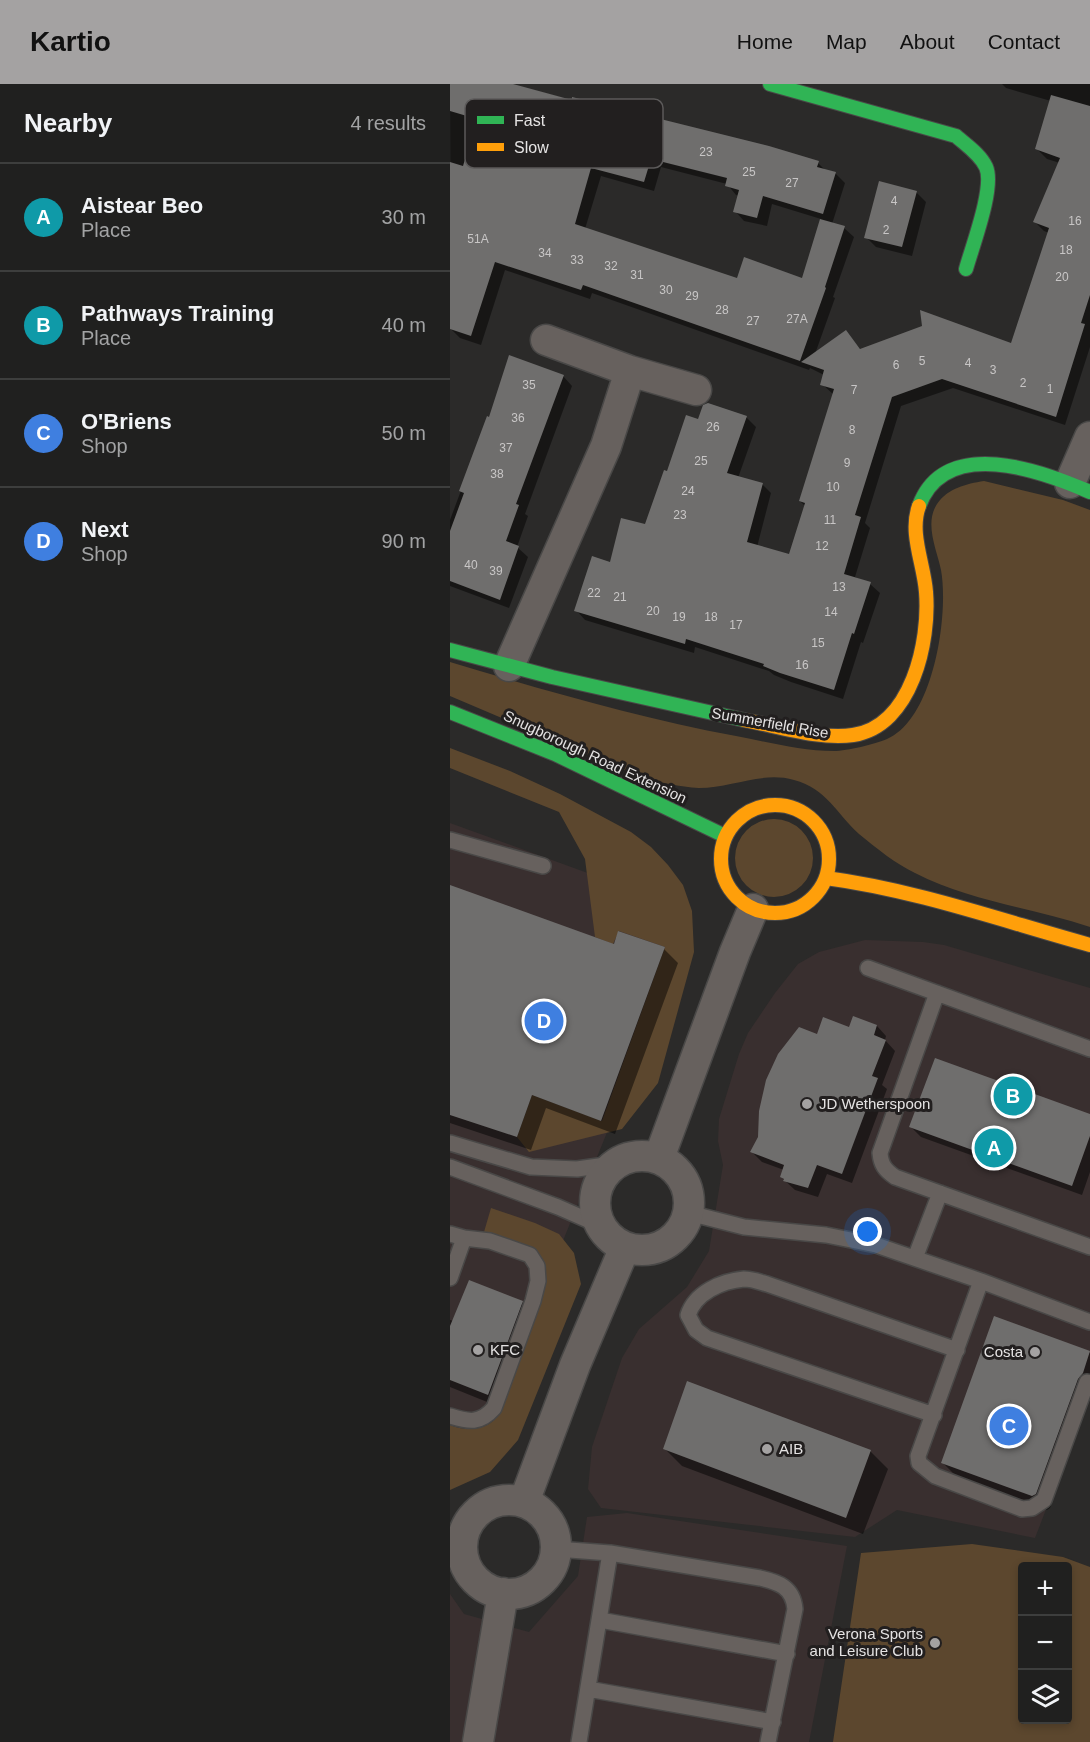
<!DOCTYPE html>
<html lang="en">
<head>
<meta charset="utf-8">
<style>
  :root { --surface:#20201f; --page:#2d2d2c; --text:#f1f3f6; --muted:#a2a3a4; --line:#3d3e3d; --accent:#a4a2a2 }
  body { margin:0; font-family:Arial,sans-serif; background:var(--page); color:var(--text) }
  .controls { position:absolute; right:18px; bottom:18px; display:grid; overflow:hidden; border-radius:6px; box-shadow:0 3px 9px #0003 }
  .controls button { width:54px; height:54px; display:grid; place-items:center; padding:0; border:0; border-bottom:2px solid var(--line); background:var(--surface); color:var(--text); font:30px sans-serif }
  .you { position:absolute; left:418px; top:1148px; width:21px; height:21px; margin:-15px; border:4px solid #fff; border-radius:50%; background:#1a73e8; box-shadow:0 0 0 9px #1a73e833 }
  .badge { display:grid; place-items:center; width:39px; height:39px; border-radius:50%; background:var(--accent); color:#fff; font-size:20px; font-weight:700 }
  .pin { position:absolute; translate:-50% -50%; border:3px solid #fff; box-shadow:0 2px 6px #0006 }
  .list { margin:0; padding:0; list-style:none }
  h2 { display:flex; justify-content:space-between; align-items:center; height:78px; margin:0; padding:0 24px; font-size:26px }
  h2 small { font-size:20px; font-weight:400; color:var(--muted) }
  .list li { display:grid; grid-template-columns:39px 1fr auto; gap:18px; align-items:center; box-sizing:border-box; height:108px; padding:0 24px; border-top:2px solid var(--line) }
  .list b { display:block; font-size:22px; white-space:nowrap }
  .list p { margin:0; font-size:20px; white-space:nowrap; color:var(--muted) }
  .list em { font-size:20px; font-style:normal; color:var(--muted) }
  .icon { flex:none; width:33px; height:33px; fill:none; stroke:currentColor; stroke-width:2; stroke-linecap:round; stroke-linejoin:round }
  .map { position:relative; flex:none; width:640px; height:1658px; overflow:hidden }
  header { display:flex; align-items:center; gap:36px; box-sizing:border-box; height:84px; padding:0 30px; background:var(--accent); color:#111 }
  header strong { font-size:28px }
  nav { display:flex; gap:33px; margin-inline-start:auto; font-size:21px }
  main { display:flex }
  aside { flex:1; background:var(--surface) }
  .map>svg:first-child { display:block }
  .built { fill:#392f2f }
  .green { fill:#5c472e; fill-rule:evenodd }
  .shadow { fill:#0007; fill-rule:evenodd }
  .building { fill:#6f6e6d }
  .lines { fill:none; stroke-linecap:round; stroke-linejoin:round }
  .lane-casing { stroke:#494847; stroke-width:18 }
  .street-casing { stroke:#494847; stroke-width:33 }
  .fast-casing { stroke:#494847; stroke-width:16 }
  .slow-casing { stroke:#494847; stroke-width:16 }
  .lane { stroke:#67615e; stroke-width:15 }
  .street { stroke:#67615e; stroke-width:30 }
  .fast { stroke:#30b455; stroke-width:14 }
  .slow { stroke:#ff9f0a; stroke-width:14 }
  .poi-dot { fill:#a4a2a2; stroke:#221f1f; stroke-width:2 }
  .labels { text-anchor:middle; stroke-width:6; stroke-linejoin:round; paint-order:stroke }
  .number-label { font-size:12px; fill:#c8c6c6 }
  .street-label { font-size:15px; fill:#e5e3e3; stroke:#221f1f }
  .poi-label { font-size:15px; fill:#e5e3e3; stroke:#221f1f; text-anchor:start }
  .key { fill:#221f1f; stroke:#5c5a5a; stroke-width:1.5 }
  .key-label { font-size:16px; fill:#e5e3e3 }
</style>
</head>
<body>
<header>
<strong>Kartio</strong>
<nav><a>Home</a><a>Map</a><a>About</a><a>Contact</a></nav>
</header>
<main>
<aside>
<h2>Nearby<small>4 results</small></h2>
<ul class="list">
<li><span class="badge" style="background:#0f9aa8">A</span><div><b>Aistear Beo</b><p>Place</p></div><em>30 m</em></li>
<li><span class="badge" style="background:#0f9aa8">B</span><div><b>Pathways Training</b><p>Place</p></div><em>40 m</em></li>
<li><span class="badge" style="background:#3f7fe0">C</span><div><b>O'Briens</b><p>Shop</p></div><em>50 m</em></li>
<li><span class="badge" style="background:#3f7fe0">D</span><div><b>Next</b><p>Shop</p></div><em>90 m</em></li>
</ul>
</aside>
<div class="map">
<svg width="640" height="1658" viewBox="0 0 640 1658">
  <rect width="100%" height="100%" fill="#2b2a29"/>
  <path class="built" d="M0 739 242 827 158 1046 108 1169 58 1330 0 1391Z
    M415 856 473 858 494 861 640 904V1311L585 1454 447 1426 405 1453 151 1424 138 1405 142 1363 172 1274 189 1245 237 1203 259 1167 273 1081 268 1057 269 1035 289 970 298 949 325 909 348 880 369 868Z
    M177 1429 397 1462 359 1658H0V1510L14 1530 79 1548 128 1492 137 1433Z"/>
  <path class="green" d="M534 397 613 416 640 426V843C582 824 520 817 465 789 446 780 426 764 409 750 386 729 377 705 344 696 312 687 281 704 249 704 230 703 209 698 191 693L0 612V578C94 606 189 634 286 652 318 658 351 667 384 667 397 667 425 660 437 655 484 635 499 530 491 486 487 466 474 440 487 420 498 404 516 400 534 397Z
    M0 664 60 687 110 710 181 748 201 763 218 781 233 801 242 827 244 868 208 999 172 1045 79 1068 67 1053 82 1011 152 1037 215 863 169 847 163 860 145 853 135 775 109 728 0 684Z
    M285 774a39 39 0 1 1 78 0a39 39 0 1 1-78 0Z
    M41 1124 85 1139 109 1150 124 1169 131 1200 68 1356 40 1388 0 1406V1341C14 1347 31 1347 43 1337 57 1325 85 1209 92 1184L34 1148Z
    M522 1460 613 1473 640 1483V1658H383L411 1469ZM572 1482H618V1636H572Z"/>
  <path class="shadow" d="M0 0H59L368 79 376 87 386 90 395 99 382 140 394 144 404 153 383 213 385 214 365 270 396 248 411 266 562 261 599 149 594 147 585 138 610 79 597 75 587 65 601 17 556 4 552 0H640V263L615 341 503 304 451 322 415 439 420 444 405 493 420 500 430 509 413 559 411 558 393 615 341 598 324 591 319 587 245 563 244 569 135 536 126 526 161 480 196 442 218 389 258 320 297 334 306 343 288 394 312 400 321 409 307 463 340 472 355 422 350 417 384 311 372 300 374 291 360 284 359 286 142 209 140 215 55 186 31 261 10 254 1 245ZM211 83 277 100 286 111 289 112 285 127 294 137 317 142 322 120 371 135 353 196H288L135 145 151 92 204 107Z
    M466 108 476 118 462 172 426 163 416 153Z
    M113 292 122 302 75 430 78 432 67 463 78 473 59 524 0 502V436L38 334Z
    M0 802 164 862 214 865 228 879 165 1050 96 1024 81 1066 0 1039Z
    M404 934 427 942 436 952 435 956 445 967 432 1001 437 1005 402 1099 377 1090 368 1113 345 1106 331 1093 334 1086 312 1078 302 1068 368 952 399 945Z
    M640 1032V1088L632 1111 471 1053 461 1043Z
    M72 1219 86 1233 52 1324 0 1303V1236L4 1237Z
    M545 1234 640 1269V1313L600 1424 597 1426 507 1393 493 1379Z
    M214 1364 420 1367 438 1385 413 1450 232 1382Z"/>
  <path class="building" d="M0 0H63L122 16V13L319 62 369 77 367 83 386 88 373 130 313 112 307 134 283 128 289 106 275 102 277 94 201 75 194 98 141 84 125 140 287 194 294 173 352 194 370 135 395 142 375 203 376 204 350 277 133 201 131 206 45 178 21 252 0 245V78L13 82 27 35 0 27Z
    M601 11 640 22V211L631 239 635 240 606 333 492 295 442 313 405 431 411 433 394 490 421 498 404 550 402 549 384 606 330 589 313 582 314 580 236 555 235 560 124 527 142 472 160 478 171 434 195 440 214 386 217 387 236 331 248 335 253 321 258 319 297 332 277 389 313 399 297 458 339 470 355 419 349 417 384 305 370 301 374 286 351 278 396 246 410 265 472 242 470 226 561 259 599 144 583 138 610 74 585 65Z
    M429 97 467 107 452 163 414 154Z
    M59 271 114 291 66 420 69 421 56 457 69 462 50 516 0 497V447L14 409 9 407 37 332 39 333Z
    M0 801 164 860 168 847 215 863 151 1037 82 1011 67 1053 0 1031Z
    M403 932 427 941 424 951 436 956 422 992 428 994 392 1090 367 1081 358 1104 333 1097 334 1095 330 1093 334 1081 300 1068 308 1053 309 1027 316 996 328 970 349 943 367 950 373 933 399 943Z
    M485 974 640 1030V1052L622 1102 459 1043Z
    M19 1196 73 1217 38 1311 0 1296V1242Z
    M544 1232 640 1267 633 1289 628 1295 586 1410 582 1412 491 1379Z
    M237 1297 421 1366 396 1434 213 1365Z"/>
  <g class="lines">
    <defs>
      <path id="lane" d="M0 756 93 782
        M418 884 640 965
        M487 909 430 1069C431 1081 435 1086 445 1093L640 1163
        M0 1059 81 1083 127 1085 163 1080
        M0 1083 108 1123 149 1141
        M239 1129 294 1143 376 1151 426 1161 531 1197 640 1238
        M0 1150 14 1154 40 1157 80 1171 87 1182 88 1197 83 1217 44 1324C30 1340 19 1338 0 1332
        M465 1174 490 1109
        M0 1194 14 1154
        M531 1197 468 1372 469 1379 485 1392 572 1425 582 1424 594 1416 637 1298
        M484 1331 257 1254 246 1246 238 1231C245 1209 271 1197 294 1195 302 1195 310 1198 317 1200L507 1266
        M106 1465 160 1469 310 1494C328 1498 343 1503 345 1525L318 1658
        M150 1536 337 1570
        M138 1605 323 1638
        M129 1658 160 1469"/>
      <path id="street" d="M96 256 180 287 246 306
        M620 399 640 353
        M59 582 156 362 180 287
        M145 1119a47 47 0 1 1 94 0a47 47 0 1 1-94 0Z
        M209 1074 285 868 303 825
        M12 1463a47 47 0 1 1 94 0a47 47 0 1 1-94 0Z
        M74 1418 125 1281 175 1163
        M28 1658 53 1509"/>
      <path id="fast" d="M320 0 506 52C516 61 530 70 536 83 545 103 522 163 516 185
        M469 422C495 351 592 387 640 408
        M0 566 102 593 294 636
        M0 628 105 670 275 752"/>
      <path id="slow" d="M294 636C327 642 371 656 403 651 462 642 480 557 476 508 474 480 459 449 469 422
        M271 775a54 54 0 1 1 108 0a54 54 0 1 1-108 0Z
        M376 794C466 806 553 837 640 861"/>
    </defs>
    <use href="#lane" class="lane-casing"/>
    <use href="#street" class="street-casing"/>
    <use href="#fast" class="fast-casing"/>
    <use href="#slow" class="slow-casing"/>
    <use href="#lane" class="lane"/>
    <use href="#street" class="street"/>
    <use href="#fast" class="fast"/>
    <use href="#slow" class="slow"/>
  </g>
  <g class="poi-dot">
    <circle cx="357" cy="1020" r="6"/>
    <circle cx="28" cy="1266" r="6"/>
    <circle cx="585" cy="1268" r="6"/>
    <circle cx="317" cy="1365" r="6"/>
    <circle cx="485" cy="1559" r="6"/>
  </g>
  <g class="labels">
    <g class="number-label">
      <text x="256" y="72">23</text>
      <text x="299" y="92">25</text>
      <text x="342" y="103">27</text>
      <text x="444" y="121">4</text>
      <text x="625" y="141">16</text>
      <text x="436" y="150">2</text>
      <text x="28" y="159">51A</text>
      <text x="616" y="170">18</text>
      <text x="95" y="173">34</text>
      <text x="127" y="180">33</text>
      <text x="161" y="186">32</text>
      <text x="187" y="195">31</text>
      <text x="612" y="197">20</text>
      <text x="216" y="210">30</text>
      <text x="242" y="216">29</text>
      <text x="272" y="230">28</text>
      <text x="347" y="239">27A</text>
      <text x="303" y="241">27</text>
      <text x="472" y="281">5</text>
      <text x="518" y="283">4</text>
      <text x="446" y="285">6</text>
      <text x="543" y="290">3</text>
      <text x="573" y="303">2</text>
      <text x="79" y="305">35</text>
      <text x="600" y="309">1</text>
      <text x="404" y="310">7</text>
      <text x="68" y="338">36</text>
      <text x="263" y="347">26</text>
      <text x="402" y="350">8</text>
      <text x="56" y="368">37</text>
      <text x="251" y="381">25</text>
      <text x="397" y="383">9</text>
      <text x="47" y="394">38</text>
      <text x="383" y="407">10</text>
      <text x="238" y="411">24</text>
      <text x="230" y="435">23</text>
      <text x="380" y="440">11</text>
      <text x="372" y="466">12</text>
      <text x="21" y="485">40</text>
      <text x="46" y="491">39</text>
      <text x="389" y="507">13</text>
      <text x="144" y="513">22</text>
      <text x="170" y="517">21</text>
      <text x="203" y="531">20</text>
      <text x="381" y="532">14</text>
      <text x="229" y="537">19</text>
      <text x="261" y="537">18</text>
      <text x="286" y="545">17</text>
      <text x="368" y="563">15</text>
      <text x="352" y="585">16</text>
    </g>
    <g class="street-label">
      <text transform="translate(320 639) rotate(10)" y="5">Summerfield Rise</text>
      <text transform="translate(145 673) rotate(25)" y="5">Snugborough Road Extension</text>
    </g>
    <g class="poi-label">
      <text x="369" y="1025">JD Wetherspoon</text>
      <text x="40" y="1271">KFC</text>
      <text x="573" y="1273" text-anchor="end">Costa</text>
      <text x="329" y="1370">AIB</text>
      <text x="473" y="1555" text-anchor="end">Verona Sports<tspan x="473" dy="17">and Leisure Club</tspan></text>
    </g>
  </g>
  <rect x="15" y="15" width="198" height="69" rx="9" class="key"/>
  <rect x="27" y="32" width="27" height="8" fill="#30b455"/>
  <rect x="27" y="59" width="27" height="8" fill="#ff9f0a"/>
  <g class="key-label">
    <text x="64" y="42">Fast</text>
    <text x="64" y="69">Slow</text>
  </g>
</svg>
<div class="controls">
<button>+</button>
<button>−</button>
<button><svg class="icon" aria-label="layers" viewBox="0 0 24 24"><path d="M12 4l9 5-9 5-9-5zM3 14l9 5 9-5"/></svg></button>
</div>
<div class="you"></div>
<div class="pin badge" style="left:544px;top:1064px;background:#0f9aa8">A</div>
<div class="pin badge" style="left:563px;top:1012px;background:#0f9aa8">B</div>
<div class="pin badge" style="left:559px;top:1342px;background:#3f7fe0">C</div>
<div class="pin badge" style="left:94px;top:937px;background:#3f7fe0">D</div>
</div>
</main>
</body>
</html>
